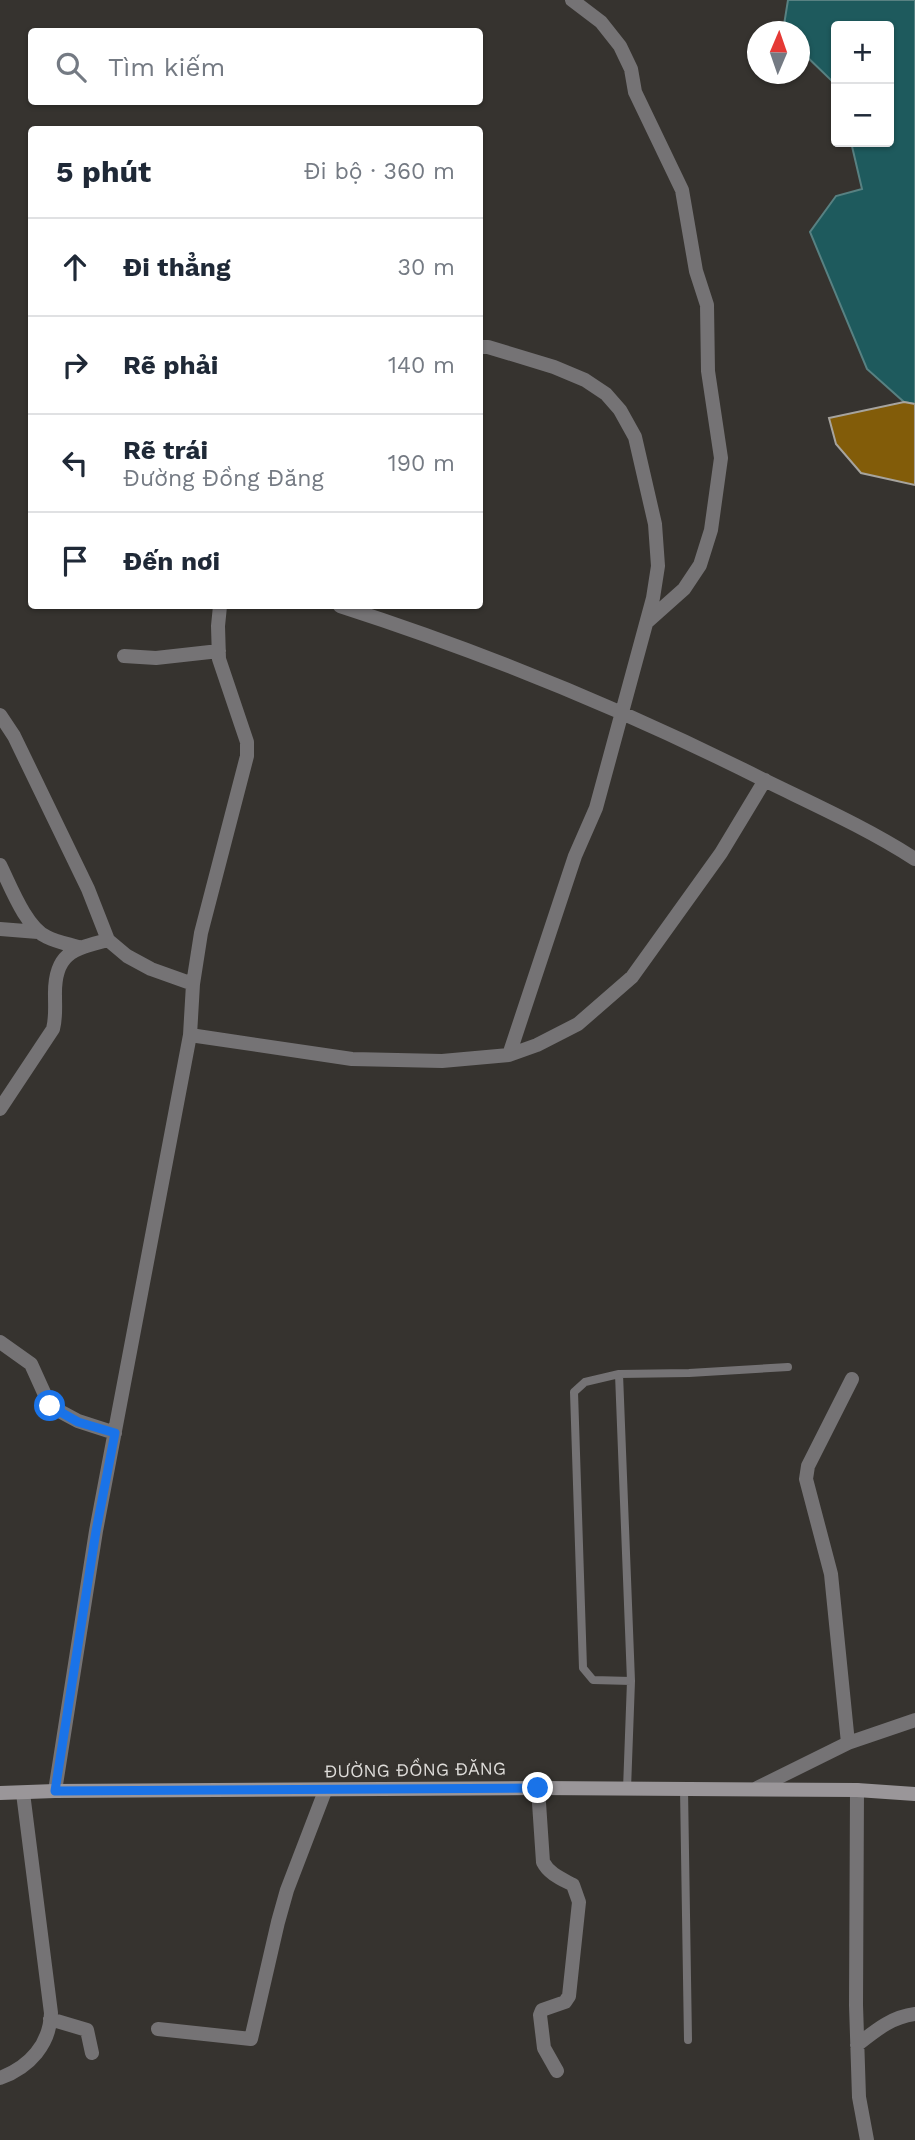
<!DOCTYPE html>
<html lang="vi">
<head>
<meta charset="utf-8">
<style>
  :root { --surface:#fff; --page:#f6f6f7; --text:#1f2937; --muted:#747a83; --line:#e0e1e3 }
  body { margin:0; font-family:"Work Sans",sans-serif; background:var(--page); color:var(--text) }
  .controls { position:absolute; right:21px; top:21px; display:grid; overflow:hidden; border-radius:7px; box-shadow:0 2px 5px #0004 }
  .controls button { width:63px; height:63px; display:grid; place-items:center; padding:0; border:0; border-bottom:2px solid var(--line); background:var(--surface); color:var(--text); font:35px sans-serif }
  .compass { position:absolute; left:747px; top:21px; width:63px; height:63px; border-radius:50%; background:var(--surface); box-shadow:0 2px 5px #0004; rotate:2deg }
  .stop { position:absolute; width:21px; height:21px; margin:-16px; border:5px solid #1a73e8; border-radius:50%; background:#fff }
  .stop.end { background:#1a73e8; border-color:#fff; box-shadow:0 2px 7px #0008 }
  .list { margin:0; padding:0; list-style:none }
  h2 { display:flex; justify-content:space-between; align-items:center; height:91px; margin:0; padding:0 28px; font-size:30px }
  h2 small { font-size:23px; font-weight:400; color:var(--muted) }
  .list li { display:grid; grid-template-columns:46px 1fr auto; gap:21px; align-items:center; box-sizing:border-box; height:98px; padding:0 28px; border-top:2px solid var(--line) }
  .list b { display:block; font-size:26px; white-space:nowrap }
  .list p { margin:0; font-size:23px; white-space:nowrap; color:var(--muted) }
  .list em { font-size:23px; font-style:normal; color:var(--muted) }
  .icon { flex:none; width:38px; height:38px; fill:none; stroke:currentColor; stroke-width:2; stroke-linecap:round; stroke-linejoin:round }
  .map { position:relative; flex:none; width:915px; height:2140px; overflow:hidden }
  .search { position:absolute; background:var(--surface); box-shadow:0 2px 5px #0004; left:28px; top:28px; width:455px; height:77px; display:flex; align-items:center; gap:18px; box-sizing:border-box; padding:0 24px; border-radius:7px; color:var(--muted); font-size:26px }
  .panel { position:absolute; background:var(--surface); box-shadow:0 2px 5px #0004; left:28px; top:126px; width:455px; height:483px; border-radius:7px }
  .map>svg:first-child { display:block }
  .water { fill:#1e5a5d; stroke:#588182; stroke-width:2 }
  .building { fill:#825c09; stroke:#a7a49e; stroke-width:2 }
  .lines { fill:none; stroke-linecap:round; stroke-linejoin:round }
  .service { stroke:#757375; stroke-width:8 }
  .minor { stroke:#757375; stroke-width:14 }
  .secondary { stroke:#9a9699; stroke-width:14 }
  .route { stroke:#1a73e8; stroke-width:9 }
  .labels { text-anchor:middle; stroke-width:6; stroke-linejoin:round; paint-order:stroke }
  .street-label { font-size:18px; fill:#dedcd9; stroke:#36332f }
</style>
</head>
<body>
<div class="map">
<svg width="915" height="2140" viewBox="0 0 915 2140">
  <rect width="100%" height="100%" fill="#36332f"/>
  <path class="water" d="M788 0H915V404L904 402 867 369 810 232 836 196 862 189 851 142H889V26H836V85L800 50V32L783 31Z"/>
  <path class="building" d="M904 402 915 404V485L861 473 836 444 829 418Z"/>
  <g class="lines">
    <path class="service" d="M619 1374 585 1382 574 1392 583 1668 593 1680 631 1681
      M627 1789 631 1681 619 1374 689 1373 788 1367
      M684 1789 688 2040"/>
    <path class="minor" d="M572 0 601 22 620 46 631 69 635 92 682 190 696 271 707 305 708 371 721 458 711 530 700 565 684 589 647 622
      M480 347H488L554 367 585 380 606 394 620 410 635 437 655 524 658 566 653 598 596 808 575 856 509 1055
      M340 606C486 653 627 711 764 780 815 805 867 828 915 859
      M124 656 156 658 219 651
      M0 715 14 736 88 889 108 940 127 956 151 969 193 984
      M0 865C10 885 26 928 47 937 57 942 68 944 78 947
      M0 929 38 932
      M190 1035 352 1059 442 1061 509 1055 537 1045 578 1024 632 977 721 853 765 780
      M0 1109 53 1029C56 1018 55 1008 55 996 54 954 72 949 108 940
      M0 1342 31 1364 50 1406 78 1421 115 1433
      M848 1743 831 1574 806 1479 808 1466 852 1379
      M538 1788 543 1862C549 1874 562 1879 573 1885L579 1902 569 1996 565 2002 542 2010 540 2015 544 2048 557 2071
      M757 1788 848 1743 915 1720
      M857 1790 856 2005 859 2097 867 2140
      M55 1791 96 1531 190 1035 193 984 201 933 247 756V742L219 659 218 626 220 606
      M50 2019 87 2030 92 2053
      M158 2029 251 2039 278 1922 287 1890 325 1791
      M857 2045C875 2031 891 2017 915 2014
      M0 2078C30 2067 50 2044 51 2013L23 1793"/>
    <path class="secondary" d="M0 1793 55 1791 538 1788 857 1790 915 1794"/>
  </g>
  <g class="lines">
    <path class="route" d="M50 1406 78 1422 115 1433 96 1531 55 1791 538 1788"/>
  </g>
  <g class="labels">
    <g class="street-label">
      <text transform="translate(415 1770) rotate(-1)" y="6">ĐƯỜNG ĐỒNG ĐĂNG</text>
    </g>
  </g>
</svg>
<div class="controls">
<button>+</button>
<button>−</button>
</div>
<svg class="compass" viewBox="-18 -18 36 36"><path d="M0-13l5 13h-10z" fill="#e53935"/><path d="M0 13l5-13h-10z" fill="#747a83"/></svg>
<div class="stop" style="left:50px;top:1406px"></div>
<div class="stop end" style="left:538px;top:1788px"></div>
<div class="search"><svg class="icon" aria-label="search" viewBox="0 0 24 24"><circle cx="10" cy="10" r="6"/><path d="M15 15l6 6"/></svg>Tìm kiếm</div>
<section class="panel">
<h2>5 phút<small>Đi bộ · 360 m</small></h2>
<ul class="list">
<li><svg class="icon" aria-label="ahead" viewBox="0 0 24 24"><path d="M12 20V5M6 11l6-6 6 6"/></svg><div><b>Đi thẳng</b></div><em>30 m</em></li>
<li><svg class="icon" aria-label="right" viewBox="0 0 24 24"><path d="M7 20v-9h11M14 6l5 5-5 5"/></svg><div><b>Rẽ phải</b></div><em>140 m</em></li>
<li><svg class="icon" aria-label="left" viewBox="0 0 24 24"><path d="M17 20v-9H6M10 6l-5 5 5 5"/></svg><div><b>Rẽ trái</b><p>Đường Đồng Đăng</p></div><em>190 m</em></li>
<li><svg class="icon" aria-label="arrive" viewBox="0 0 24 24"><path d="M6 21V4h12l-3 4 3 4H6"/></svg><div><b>Đến nơi</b></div></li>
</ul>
</section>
</div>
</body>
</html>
